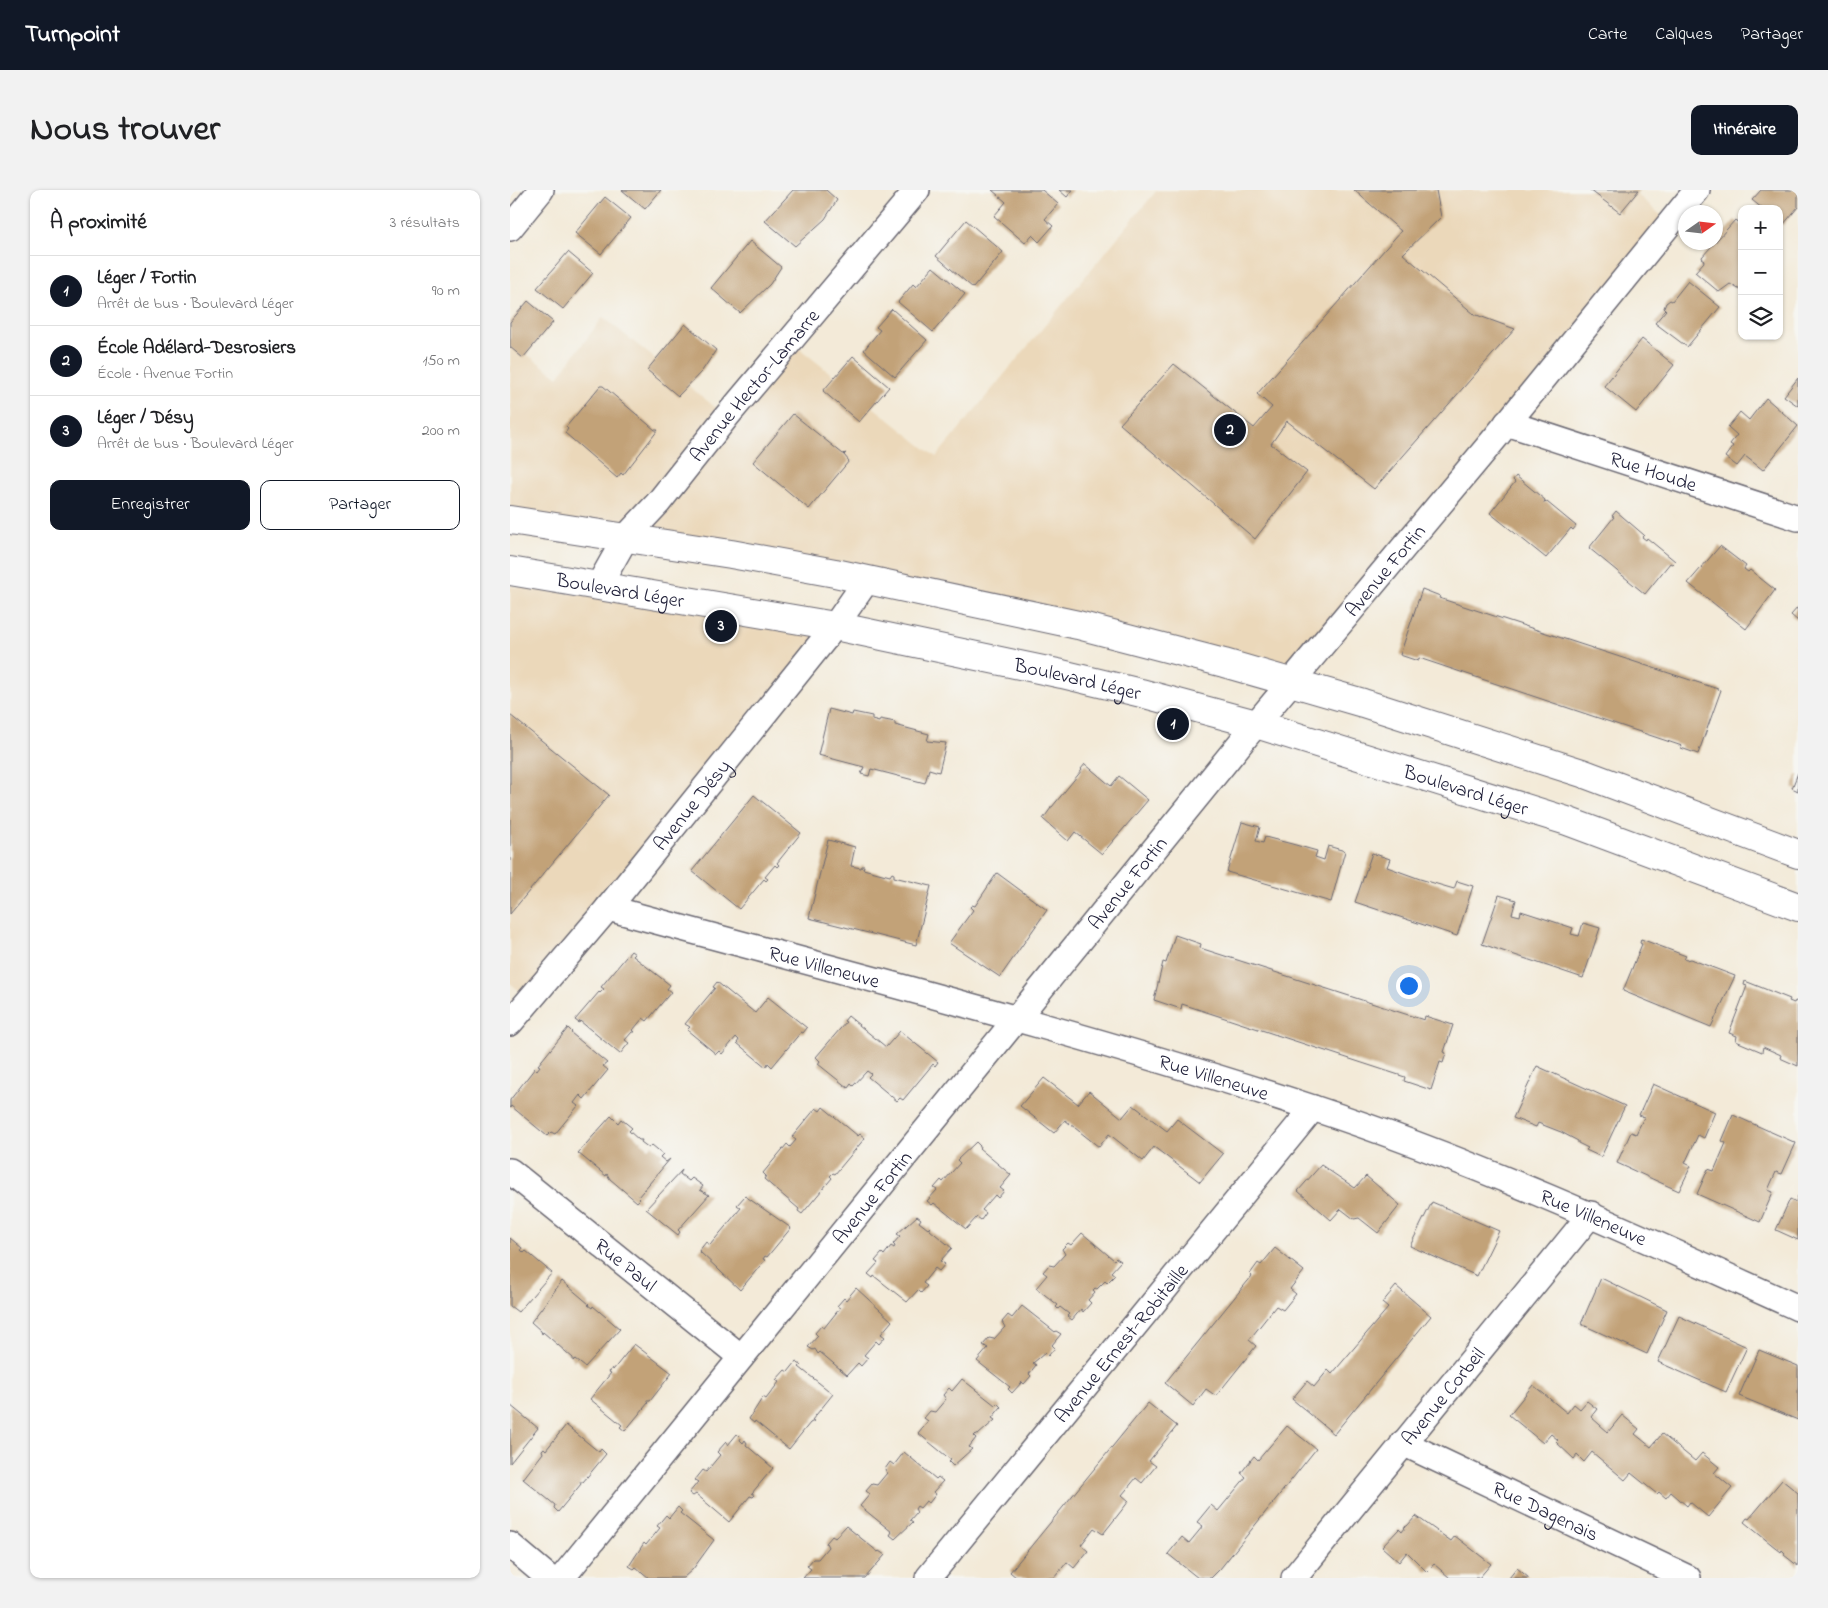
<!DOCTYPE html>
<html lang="fr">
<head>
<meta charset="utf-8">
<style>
  :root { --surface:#fff; --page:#f2f2f2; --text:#202124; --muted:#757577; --line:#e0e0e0; --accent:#111827 }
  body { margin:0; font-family:"Indie Flower",sans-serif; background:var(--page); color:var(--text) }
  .controls { position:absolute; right:15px; top:15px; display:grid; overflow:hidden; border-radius:10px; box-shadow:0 1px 4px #0004 }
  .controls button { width:45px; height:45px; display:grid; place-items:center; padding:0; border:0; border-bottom:1px solid var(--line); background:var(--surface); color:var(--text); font:25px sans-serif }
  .compass { position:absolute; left:1168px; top:15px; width:45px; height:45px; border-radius:50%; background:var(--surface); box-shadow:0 1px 4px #0004; rotate:76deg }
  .you { position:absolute; left:898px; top:795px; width:18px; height:18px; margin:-12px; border:4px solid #fff; border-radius:50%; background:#1a73e8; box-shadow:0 0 0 8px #1a73e833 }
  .badge { display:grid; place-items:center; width:32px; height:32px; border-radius:50%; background:var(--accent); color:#fff; font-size:16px; font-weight:700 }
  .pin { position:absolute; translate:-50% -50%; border:2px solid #fff; box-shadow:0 1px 5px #0006 }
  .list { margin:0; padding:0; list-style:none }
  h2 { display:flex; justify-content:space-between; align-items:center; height:65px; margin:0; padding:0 20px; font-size:21px }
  h2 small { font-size:16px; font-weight:400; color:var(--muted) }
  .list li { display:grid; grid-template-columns:32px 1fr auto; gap:15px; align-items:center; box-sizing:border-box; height:70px; padding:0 20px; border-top:1px solid var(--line) }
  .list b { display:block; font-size:19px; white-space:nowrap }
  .list p { margin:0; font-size:16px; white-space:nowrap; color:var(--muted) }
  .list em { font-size:16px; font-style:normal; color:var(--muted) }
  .actions { display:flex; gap:10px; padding:15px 20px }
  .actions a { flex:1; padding:11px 0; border:1px solid var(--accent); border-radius:10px; text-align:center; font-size:18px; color:var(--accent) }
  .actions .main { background:var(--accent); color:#fff }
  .icon { flex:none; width:28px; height:28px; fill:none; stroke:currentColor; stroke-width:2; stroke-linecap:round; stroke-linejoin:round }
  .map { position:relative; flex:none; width:1288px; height:1388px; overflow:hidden; border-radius:10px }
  header { display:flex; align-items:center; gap:30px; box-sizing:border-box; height:70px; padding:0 25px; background:var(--accent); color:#fff }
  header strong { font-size:24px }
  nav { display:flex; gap:28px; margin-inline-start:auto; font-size:18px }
  .intro { display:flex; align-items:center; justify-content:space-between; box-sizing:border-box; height:120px; padding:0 30px }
  h1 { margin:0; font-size:35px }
  .button { padding:12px 22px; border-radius:10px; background:var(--accent); color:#fff; font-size:18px; font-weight:700 }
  main { display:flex; gap:30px; padding:0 30px }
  aside { flex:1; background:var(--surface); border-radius:10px; box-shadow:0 1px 4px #0004 }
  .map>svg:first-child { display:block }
  .built { fill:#ebd8ba }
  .building { fill:#c2a278 }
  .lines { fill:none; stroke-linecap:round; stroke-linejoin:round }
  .minor-casing { stroke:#6b6872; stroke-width:28 }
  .secondary-casing { stroke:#6b6872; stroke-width:30 }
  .minor { stroke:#fff; stroke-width:25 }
  .secondary { stroke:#fff; stroke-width:28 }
  .labels { text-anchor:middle; stroke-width:4; stroke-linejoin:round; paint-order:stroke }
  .street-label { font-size:20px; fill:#22223b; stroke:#f6f6f2 }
</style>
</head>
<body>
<header>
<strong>Turnpoint</strong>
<nav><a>Carte</a><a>Calques</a><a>Partager</a></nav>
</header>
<div class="intro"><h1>Nous trouver</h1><a class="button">Itinéraire</a></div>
<main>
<aside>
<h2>À proximité<small>3 résultats</small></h2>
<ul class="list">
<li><span class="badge">1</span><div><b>Léger / Fortin</b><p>Arrêt de bus · Boulevard Léger</p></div><em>90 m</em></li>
<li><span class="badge">2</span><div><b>École Adélard-Desrosiers</b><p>École · Avenue Fortin</p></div><em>150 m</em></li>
<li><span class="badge">3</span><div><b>Léger / Désy</b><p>Arrêt de bus · Boulevard Léger</p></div><em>200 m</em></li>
</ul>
<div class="actions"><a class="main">Enregistrer</a><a>Partager</a></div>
</aside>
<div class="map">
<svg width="1288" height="1388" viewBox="0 0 1288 1388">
  <rect width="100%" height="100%" fill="#f6f6f2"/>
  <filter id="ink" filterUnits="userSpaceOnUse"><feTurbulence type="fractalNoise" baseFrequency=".02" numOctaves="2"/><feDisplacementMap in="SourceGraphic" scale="10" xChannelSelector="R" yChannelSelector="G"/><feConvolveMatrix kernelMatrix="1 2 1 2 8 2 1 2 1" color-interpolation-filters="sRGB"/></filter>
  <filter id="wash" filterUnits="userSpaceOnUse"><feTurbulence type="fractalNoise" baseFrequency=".0096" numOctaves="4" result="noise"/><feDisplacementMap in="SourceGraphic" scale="20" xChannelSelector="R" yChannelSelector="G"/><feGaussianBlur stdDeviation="1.12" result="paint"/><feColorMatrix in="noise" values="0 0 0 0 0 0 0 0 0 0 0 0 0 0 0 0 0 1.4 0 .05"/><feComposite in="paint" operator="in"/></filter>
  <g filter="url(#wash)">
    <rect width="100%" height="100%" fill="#f3ead8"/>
    <path class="built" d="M647 0H1122L1161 34 782 493 325 383 0 329V152L48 187 93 127 216 226 280 151 426 267Z
      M0 396 325 436 20 809 0 793Z"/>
    <g id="blocks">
      <path class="building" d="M112 0H151L135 19Z
        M283 0H316L327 10 315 29 285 56 255 31Z
        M482 0H532L548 14 535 29 543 36 529 52 522 45 515 53 484 26 496 12Z
        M549 0H563L557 7Z
        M844 0H926L931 27 893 64 964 124 1005 139 864 299 777 231 761 254 797 282 745 349 610 234 664 174 744 238 762 217 747 204 891 41Z
        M1080 0H1129L1110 23Z
        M1251 0H1288V17L1273 35 1269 32V19H1253L1242 10Z
        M95 7 121 28 91 64 65 43Z
        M456 30 493 62 463 98 426 66Z
        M1225 30 1232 36V101L1220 94 1209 102 1185 82 1194 72 1192 67Z
        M240 51 271 77 260 94 230 123 201 98Z
        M58 62 83 83 53 119 27 98Z
        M423 77 455 104 423 142 388 112 403 94 406 97Z
        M1178 91 1210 117 1177 157 1145 133 1156 120 1154 118 1156 113 1160 110 1162 111Z
        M18 111 43 132 13 168 0 157V132Z
        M382 119 417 150 385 187 354 160 370 140 366 137Z
        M175 134 206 160 192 181 168 206 137 180Z
        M1132 149 1164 175 1126 222 1094 196Z
        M343 166 379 197 349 232 313 201Z
        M1288 188V216L1274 206Z
        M90 196H93L145 240H148L113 285 111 283 107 288 55 243 58 239 56 237Z
        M1256 208 1288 236 1253 280 1235 266 1227 276 1215 267 1223 256 1220 254 1227 245 1218 237 1230 222 1239 230Z
        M283 224 333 264 336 263 334 265 339 271 299 319 243 272Z
        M1006 286 1035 310 1034 313 1037 312 1066 336 1063 340 1061 338 1036 368 980 323 1005 292 1003 290Z
        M1106 321 1134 345 1132 347 1136 350 1137 348 1165 371 1162 374 1160 373 1135 404 1079 358 1104 327 1102 326Z
        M1210 356 1236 376 1234 379 1238 382 1240 380 1265 400 1236 439 1178 393Z
        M912 399 930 406 929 408 1211 500 1188 564 1171 558 1172 556 909 468 908 471 890 465Z
        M1288 417V431L1281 425Z
        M319 519 342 525 343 522 362 526V530L369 532 370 529 385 532V535L419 544 417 551 436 553 429 582 419 579 415 593 361 579 359 586 351 584 354 577 308 565Z
        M0 525 99 605 0 724Z
        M575 574 601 596 609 586 638 610 592 664 565 642 558 651 533 629 541 618 540 617H542L572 580 571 579Z
        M1288 583V601L1282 598Z
        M244 605 291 643 267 673 269 675 267 677 265 675 255 687 258 689 256 691 254 689 229 719 182 681Z
        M732 632 750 637 746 651 753 653 755 647 782 654 807 661 805 667 814 670 818 656 835 661 821 712 717 682Z
        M318 650 345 657 341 676 351 678 352 676H354L353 679 380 686 382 683 384 684V687L421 696 406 755 299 728Z
        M862 663 880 669 877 677 910 689 944 699 947 691 963 696 947 746 845 712Z
        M487 683 537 720 490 787 439 753 463 720 460 717 462 715 465 716Z
        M989 705 1006 710 1002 724 1010 726 1011 721 1063 738 1061 744 1069 746 1073 733 1090 738 1073 788 972 754Z
        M665 745 691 754 690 758 914 830 915 826 943 835 934 862 936 863 933 873 930 872 921 900 894 891 895 887 672 814 671 819 644 810 653 772 656 773Z
        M1131 749 1176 766 1174 769 1176 770 1180 769 1225 786 1201 837 1113 801 1132 754 1130 753Z
        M121 761 125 764 123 766 160 795 157 799 161 802 137 831 133 828 123 840 125 842H122L115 850 119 853 110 864 70 831 69 833 65 830 89 802 90 803 94 799 91 797Z
        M1235 791 1280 809 1279 811 1284 813 1285 811 1288 812V876L1270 868 1271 865 1253 857 1252 862 1226 851 1227 846 1219 843 1237 796 1234 795Z
        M207 792 245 823 258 807 297 838 293 843 291 842 262 877 258 873 256 877 227 853 229 850 226 847 212 864 209 861 206 864 177 840 180 837 175 834 205 798 203 797Z
        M338 826 376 857 390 841 428 872 425 876 423 874 393 910 390 908 387 911 358 887 361 884 357 881 343 896 341 894 338 898 308 874 310 871 306 867 336 832 334 831Z
        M58 838 62 842 61 843 97 873 93 876 98 880 74 909 70 905 64 913 68 916 45 944 41 942 37 946 1 916 0 918V910L25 878 27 880 30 876 28 875Z
        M1027 876 1115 916 1091 967 1076 960 1078 958 1068 953V951L1051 942 1028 933 1026 937 1003 928Z
        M534 888 568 914 579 901 612 928 623 915 657 941 667 929 713 964 690 992 644 957 633 971 599 944 589 957 555 930 544 943 510 916Z
        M1143 894 1205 922 1194 948 1188 945 1175 973 1181 976 1169 1001 1107 973 1121 942 1126 944 1134 927 1129 925Z
        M313 917 348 946 350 944 355 948 325 984 323 983 320 986 322 988 292 1024 288 1021 289 1019 254 989 256 986 253 983 277 954 280 957 286 950 282 947 306 918 310 921Z
        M1223 925 1286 953 1272 984 1266 982 1258 1000 1263 1002 1250 1032 1187 1004 1198 979 1204 981 1216 953 1212 951Z
        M101 926 108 933 111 929 122 938 119 941 129 950H132L131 952 139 958 142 955 153 964 150 967 156 972 160 969 128 1007 130 1009 127 1012 100 989 97 984 96 986 68 963Z
        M466 952 470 956 469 958 501 985 490 998 494 1001 488 1008 485 1005 472 1020 476 1023 471 1030 467 1027 456 1039 424 1013 422 1015 417 1011 427 1000 424 998 431 990 433 992 450 973 447 970Z
        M811 975 845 998 856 986 890 1015 868 1043 849 1028 844 1029 831 1019 821 1030 788 1001Z
        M172 980 170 984 179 991 182 988 193 996 190 1000 199 1005 168 1040 170 1042 168 1045 136 1019Z
        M235 1006 281 1038 257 1067 255 1066 253 1069 255 1070 230 1100 189 1061 196 1052 200 1055 231 1018 227 1015Z
        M1288 1006V1050L1266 1040 1280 1009 1286 1012Z
        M922 1012 989 1041 967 1086 900 1056Z
        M407 1026 411 1029 409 1032 418 1039 420 1037V1040L442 1058 430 1071 435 1074 429 1081 425 1078 413 1093 417 1096 411 1103 408 1100 397 1112 364 1086 363 1088 358 1084 368 1073 365 1071 372 1063 374 1065 381 1056 384 1058 385 1056 383 1054 390 1046 387 1044Z
        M572 1043 604 1070 606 1068 611 1071 601 1082 605 1085 597 1093 595 1091 587 1099 585 1098 583 1100 585 1102 578 1110 581 1113 573 1122 571 1119 562 1130 557 1126 559 1124 550 1117 548 1119 546 1117 548 1115 526 1098 537 1085 533 1082 539 1075 544 1076 555 1064 552 1059 558 1053 561 1055Z
        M0 1048 12 1058 11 1060 14 1063 16 1061 42 1083 8 1122 0 1116Z
        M765 1058 794 1081 780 1099 786 1104 773 1120 766 1116 739 1150 746 1156 706 1206 696 1199 683 1216 655 1193 742 1086 740 1084 748 1073 751 1075Z
        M1091 1088 1157 1120 1137 1164 1071 1134Z
        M52 1091 79 1114 78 1115 82 1118 83 1116 110 1139 75 1177 65 1169 63 1171V1168L33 1142 32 1144 31 1141 21 1132Z
        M886 1096 921 1126 824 1244 782 1209 797 1191 804 1197 818 1180 822 1184 878 1118 872 1113Z
        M346 1098 382 1131 371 1144 375 1147 369 1154 366 1151 354 1165 358 1168 351 1176 348 1173 337 1185 310 1162 308 1164 305 1159 303 1160 298 1157 308 1146 305 1143 311 1136 314 1138 330 1118 327 1116 334 1108 336 1110Z
        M512 1116 545 1142 546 1141 551 1144 542 1155 545 1158 538 1166 535 1163 523 1173 526 1175 519 1184 521 1186 514 1194 512 1192 502 1203 498 1199 500 1197 467 1171 478 1158 473 1155 479 1148 484 1149 495 1137 492 1132 498 1125 502 1128Z
        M1169 1126 1237 1157 1216 1202 1148 1172Z
        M124 1154 162 1183 140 1211H136L138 1213 115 1241 110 1237 112 1235 80 1209 101 1183 99 1182 102 1178 103 1180Z
        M1249 1160 1288 1176V1230L1229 1206Z
        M286 1172 291 1175 289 1177 323 1204 302 1230 304 1231 300 1233 279 1259 245 1231 244 1233 239 1229 253 1207 256 1209 269 1192 266 1190 275 1180 278 1182Z
        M452 1189 485 1215 487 1213 491 1217 482 1228 485 1230 468 1245 466 1244 464 1246 466 1248 459 1257 462 1259 443 1276 439 1272 441 1270 408 1243 418 1231 414 1228 420 1221 425 1222 436 1209 433 1205 439 1198 442 1201Z
        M1023 1195 1057 1223 1064 1214 1070 1219 1077 1211 1087 1219 1081 1227 1098 1242 1112 1225 1129 1239 1125 1244 1141 1257 1152 1244 1185 1271 1192 1263 1209 1277 1204 1283 1222 1298 1198 1327 1180 1312 1177 1316 1161 1302 1156 1308 1149 1302 1147 1304 1121 1283 1115 1290 1082 1262 1074 1272 1067 1265 1064 1269 1046 1252 1048 1250 1041 1244 1033 1253 999 1225Z
        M638 1213 667 1236 639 1271 646 1276 632 1293 626 1288 612 1305 619 1311 593 1344 584 1338 571 1355 578 1361 564 1378 557 1372 544 1388H507L500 1382Z
        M0 1215 28 1238 0 1273Z
        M56 1235 89 1262 91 1259 96 1264 73 1292H70L71 1294 48 1322 44 1318 45 1315 13 1289 33 1263 32 1260 34 1258 36 1260Z
        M777 1236 806 1259 710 1379 701 1388H688L658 1364 672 1347 679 1353 693 1336 687 1332 701 1315 708 1321 736 1287 731 1283 744 1266 748 1270Z
        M227 1244 231 1248 230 1250 233 1253 235 1250 237 1253 236 1255 263 1278 242 1303 245 1305 243 1307 240 1306 219 1332 186 1304 183 1306 179 1303 188 1292 185 1290 193 1280 196 1282 210 1265 207 1262 216 1252 218 1255Z
        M394 1262 426 1289 428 1287 433 1291 423 1302 426 1304 419 1313 416 1311 410 1318 407 1316 405 1319 407 1322 400 1330 403 1332 385 1349 380 1345 382 1342 350 1316 360 1304 356 1301 362 1294 367 1295 377 1283 375 1279 380 1272 384 1275Z
        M1272 1290 1288 1303V1376L1274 1365 1275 1363 1272 1360 1271 1362 1234 1332 1237 1328 1239 1329Z
        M168 1317 172 1321 170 1323 204 1350 183 1379 173 1388H139L126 1377 124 1379 119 1376 134 1353 136 1355 150 1338 147 1336 156 1325 159 1328Z
        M906 1326 941 1351 945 1346 981 1374 969 1388H940L924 1374 917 1382 897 1362 889 1372 872 1357 889 1339 892 1342 895 1338 894 1337 897 1336Z
        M336 1336 368 1362 369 1361 375 1365 355 1388H293L301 1379 297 1376 303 1369H308L318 1357 316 1353 322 1346 325 1348Z
        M1007 1378 1019 1388H999Z"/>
    </g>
  </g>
  <g filter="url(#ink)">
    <use href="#blocks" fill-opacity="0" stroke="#6b6872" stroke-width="1"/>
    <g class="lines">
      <defs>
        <g id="minor">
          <path d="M0 38 31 0"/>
          <path id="s1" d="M997 233 1288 328"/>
          <path id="s2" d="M89 395 116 347 148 313 217 226 407 0"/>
          <path id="s3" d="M98 718C333 782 571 842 803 918 970 973 1129 1046 1288 1118"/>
          <path id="s4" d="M0 833 98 718 325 436 357 390"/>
          <path id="s5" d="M0 981 231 1167"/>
          <path id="s6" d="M893 1253 1178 1388"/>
          <path d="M0 1355 39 1388"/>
          <path id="s7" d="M52 1388 746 534 986 247 1187 0"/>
          <path id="s8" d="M418 1388 803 918"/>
          <path id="s9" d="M784 1388 1081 1024"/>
        </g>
        <g id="secondary">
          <path d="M0 330 221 364 325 383 568 435 714 473 853 513 1072 583 1288 664"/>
          <path id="s10" d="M0 381 325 436 552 484 631 503 746 534 1057 631 1288 717"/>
        </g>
      </defs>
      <use href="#minor" class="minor-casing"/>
      <use href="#secondary" class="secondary-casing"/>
      <use href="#minor" class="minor"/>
      <use href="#secondary" class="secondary"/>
    </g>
  </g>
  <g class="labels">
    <g class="street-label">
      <text dy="7" stroke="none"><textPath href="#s2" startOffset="254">Avenue Hector-Lamarre</textPath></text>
      <text dy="7" stroke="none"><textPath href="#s1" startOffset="154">Rue Houde</textPath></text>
      <text dy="7" stroke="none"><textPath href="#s7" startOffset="1301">Avenue Fortin</textPath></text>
      <text dy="7" stroke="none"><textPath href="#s10" startOffset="112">Boulevard Léger</textPath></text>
      <text dy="7" stroke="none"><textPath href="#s10" startOffset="578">Boulevard Léger</textPath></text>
      <text dy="7" stroke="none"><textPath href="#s10" startOffset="982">Boulevard Léger</textPath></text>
      <text dy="7" stroke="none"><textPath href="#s4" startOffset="284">Avenue Désy</textPath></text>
      <text dy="7" stroke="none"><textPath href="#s7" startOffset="896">Avenue Fortin</textPath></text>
      <text dy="7" stroke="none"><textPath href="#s3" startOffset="224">Rue Villeneuve</textPath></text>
      <text dy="7" stroke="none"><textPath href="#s3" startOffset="629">Rue Villeneuve</textPath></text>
      <text dy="7" stroke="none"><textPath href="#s7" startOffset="491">Avenue Fortin</textPath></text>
      <text dy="7" stroke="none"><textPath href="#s3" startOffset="1034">Rue Villeneuve</textPath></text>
      <text dy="7" stroke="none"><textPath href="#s5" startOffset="149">Rue Paul</textPath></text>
      <text dy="7" stroke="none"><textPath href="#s8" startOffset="304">Avenue Ernest-Robitaille</textPath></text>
      <text dy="7" stroke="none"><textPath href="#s9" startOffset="235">Avenue Corbeil</textPath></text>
      <text dy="7" stroke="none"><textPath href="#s6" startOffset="158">Rue Dagenais</textPath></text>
    </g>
  </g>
</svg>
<div class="controls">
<button>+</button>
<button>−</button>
<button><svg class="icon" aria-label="layers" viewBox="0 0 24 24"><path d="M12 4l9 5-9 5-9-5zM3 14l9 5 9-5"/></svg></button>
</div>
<svg class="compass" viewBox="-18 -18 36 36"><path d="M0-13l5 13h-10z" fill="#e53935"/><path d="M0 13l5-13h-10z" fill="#757577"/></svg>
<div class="you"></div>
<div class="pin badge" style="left:663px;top:534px">1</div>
<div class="pin badge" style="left:720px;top:240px">2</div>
<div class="pin badge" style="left:211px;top:436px">3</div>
</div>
</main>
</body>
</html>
